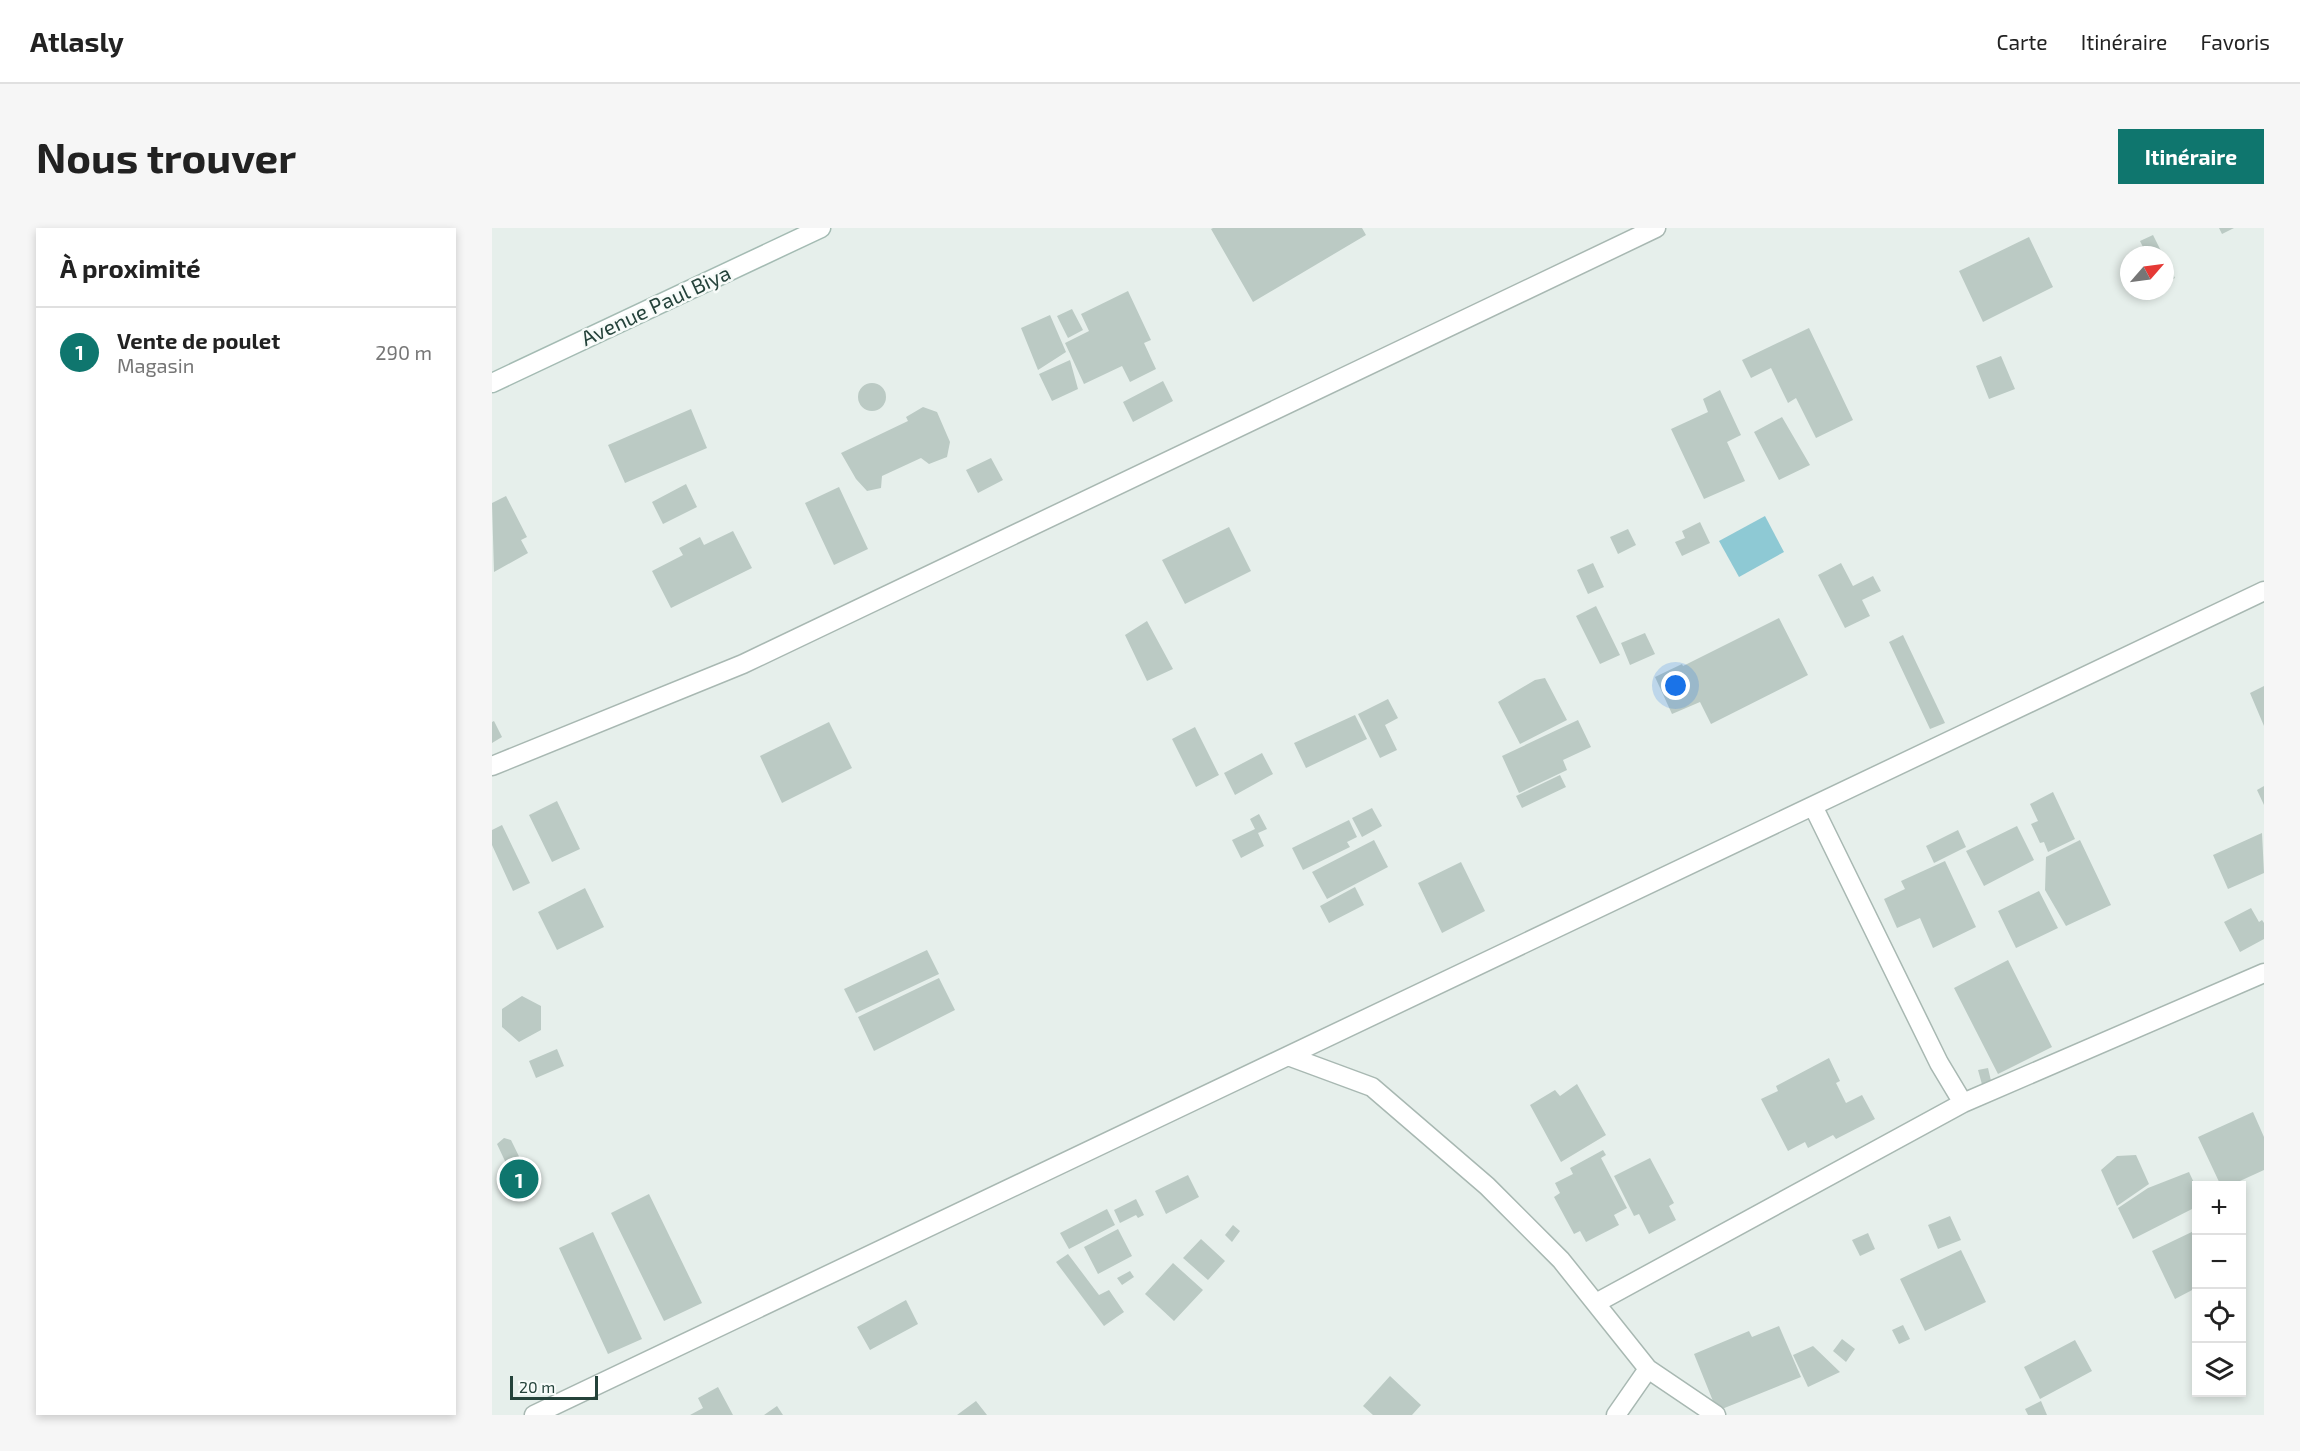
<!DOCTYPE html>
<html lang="fr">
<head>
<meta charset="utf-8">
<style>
  :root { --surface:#fff; --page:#f6f6f6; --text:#222; --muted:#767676; --line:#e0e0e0; --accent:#0f766e }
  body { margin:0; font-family:"Exo 2",sans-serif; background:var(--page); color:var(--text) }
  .controls { position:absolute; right:18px; bottom:18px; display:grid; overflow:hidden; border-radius:0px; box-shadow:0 3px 9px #0003 }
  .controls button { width:54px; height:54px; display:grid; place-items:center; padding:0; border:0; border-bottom:2px solid var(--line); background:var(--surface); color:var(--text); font:30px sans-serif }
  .compass { position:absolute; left:1628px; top:18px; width:54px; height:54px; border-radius:50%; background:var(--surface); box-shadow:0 3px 9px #0003; rotate:62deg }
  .scale { position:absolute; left:18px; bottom:15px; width:88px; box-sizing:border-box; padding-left:6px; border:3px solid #24423a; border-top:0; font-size:16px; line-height:21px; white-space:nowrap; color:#24423a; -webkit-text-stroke:4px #f7fbf9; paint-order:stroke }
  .you { position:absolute; left:1184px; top:458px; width:21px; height:21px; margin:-15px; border:4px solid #fff; border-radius:50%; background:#1a73e8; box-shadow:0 0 0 9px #1a73e833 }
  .badge { display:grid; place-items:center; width:39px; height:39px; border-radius:50%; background:var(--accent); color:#fff; font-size:20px; font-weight:700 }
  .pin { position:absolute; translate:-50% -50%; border:3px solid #fff; box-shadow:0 2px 6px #0006 }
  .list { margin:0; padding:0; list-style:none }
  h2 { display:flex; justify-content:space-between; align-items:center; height:78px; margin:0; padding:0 24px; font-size:26px }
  h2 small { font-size:20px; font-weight:400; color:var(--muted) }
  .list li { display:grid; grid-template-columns:39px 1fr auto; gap:18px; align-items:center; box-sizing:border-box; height:90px; padding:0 24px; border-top:2px solid var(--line) }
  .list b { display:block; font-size:22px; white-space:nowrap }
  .list p { margin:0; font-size:20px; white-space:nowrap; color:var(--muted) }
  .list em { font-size:20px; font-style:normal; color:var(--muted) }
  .icon { flex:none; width:33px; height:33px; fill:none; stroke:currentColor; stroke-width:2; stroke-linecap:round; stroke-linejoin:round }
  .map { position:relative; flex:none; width:1772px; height:1187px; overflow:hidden; border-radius:0px }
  header { display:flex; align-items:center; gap:36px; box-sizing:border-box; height:84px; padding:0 30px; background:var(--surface); border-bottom:2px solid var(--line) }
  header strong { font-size:28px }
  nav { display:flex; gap:33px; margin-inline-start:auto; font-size:21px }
  .intro { display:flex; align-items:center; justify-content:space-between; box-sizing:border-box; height:144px; padding:0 36px }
  h1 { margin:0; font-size:42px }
  .button { padding:15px 27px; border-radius:0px; background:var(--accent); color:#fff; font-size:21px; font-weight:700 }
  main { display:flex; gap:36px; padding:0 36px }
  aside { flex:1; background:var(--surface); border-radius:0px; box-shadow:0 3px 9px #0003 }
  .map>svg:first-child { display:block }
  .water { fill:#8ec9d4 }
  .building { fill:#bbcac4 }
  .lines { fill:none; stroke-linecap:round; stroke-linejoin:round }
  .minor-casing { stroke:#a8b8b2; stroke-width:21 }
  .secondary-casing { stroke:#a4bbb3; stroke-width:21 }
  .minor { stroke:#fff; stroke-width:18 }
  .secondary { stroke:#fff; stroke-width:18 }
  .labels { text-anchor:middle; stroke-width:5; stroke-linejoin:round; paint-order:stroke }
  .street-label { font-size:21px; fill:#24423a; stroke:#f7fbf9 }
</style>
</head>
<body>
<header>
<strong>Atlasly</strong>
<nav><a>Carte</a><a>Itinéraire</a><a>Favoris</a></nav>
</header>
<div class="intro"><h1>Nous trouver</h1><a class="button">Itinéraire</a></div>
<main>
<aside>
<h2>À proximité<small></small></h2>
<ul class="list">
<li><span class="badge">1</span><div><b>Vente de poulet</b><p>Magasin</p></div><em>290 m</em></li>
</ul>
</aside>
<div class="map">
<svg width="1772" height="1187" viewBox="0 0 1772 1187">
  <rect width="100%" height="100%" fill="#e6efeb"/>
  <path class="water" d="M1273 288 1292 324 1247 349 1227 313Z"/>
  <path class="building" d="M721 0H870L874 7 761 74 719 1Z
    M1727 0H1742L1730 6Z
    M1661 7 1671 27H1655L1648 13Z
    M1537 9 1561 59 1491 94 1467 43Z
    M1673 30 1683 50 1673 55Z
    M636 63 659 112 652 115 664 141 638 154 630 138 592 156 573 115 597 103 589 86Z
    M580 81 591 102 576 110 565 88Z
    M558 87 574 124 546 142 529 100Z
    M1317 100 1361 192 1324 210 1304 170 1296 175 1279 140 1259 150 1250 132Z
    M1509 128 1523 161 1497 171 1484 138Z
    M578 132 586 161 560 173 547 146Z
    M671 153 681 173 641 194 631 174Z
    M366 169a14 14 0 1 1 28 0a14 14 0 1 1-28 0Z
    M1228 162 1249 207 1235 214 1253 253 1212 271 1179 201 1216 184 1211 171Z
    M431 179 445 184 458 214 455 229 437 236 429 230 390 248 389 260 375 263 364 251 349 225 416 193 414 189Z
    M199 181 215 220 133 255 116 217Z
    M1290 189 1318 237 1287 252 1262 204Z
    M499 230 511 252 486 265 474 242Z
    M194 256 205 279 171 296 160 274Z
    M347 259 376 321 342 337 313 275Z
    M14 268 35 309 29 312 36 325 2 344 0 275Z
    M1208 294 1218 315 1190 328 1183 314 1193 310 1190 303Z
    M737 299 759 343 693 376 670 332Z
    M1136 301 1144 317 1126 326 1118 309Z
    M241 303 260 340 179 380 160 343 191 327 187 320 208 309 212 317Z
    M1101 335 1112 359 1096 366 1085 342Z
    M1349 335 1361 358 1381 348 1389 363 1370 372 1378 388 1353 400 1326 347Z
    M1104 378 1128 427 1108 436 1084 388Z
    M1287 390 1316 447 1219 496 1208 474 1180 486 1163 449 1190 436 1191 438Z
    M655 393 681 441 655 453 633 407Z
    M1153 405 1163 426 1138 437 1129 415Z
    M1411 407 1453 495 1438 501 1397 414Z
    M1053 450 1075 492 1028 516 1006 474 1043 452Z
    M1772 458V498L1758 465Z
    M896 471 906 490 893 497 905 522 888 530 866 486Z
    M863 487 875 511 814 540 802 515Z
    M1086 492 1099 519 1071 532 1075 542 1027 565 1010 528Z
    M2 493 10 509 0 515V494Z
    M337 494 360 540 290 575 268 528Z
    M703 499 727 547 704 559 680 511Z
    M770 525 781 546 743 567 732 545Z
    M1068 547 1074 559 1030 580 1024 568Z
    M1772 558V577L1765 562Z
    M1561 564 1583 611 1556 624 1552 614 1548 615 1539 596 1546 593 1538 576Z
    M65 573 88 621 60 634 37 587Z
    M880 580 890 598 870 609 860 590Z
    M767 586 775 601 766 605 772 618 749 630 740 612 763 601 758 591Z
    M857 592 865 609 855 614 858 619 811 642 800 620Z
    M10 597 38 655 21 663 0 617V602Z
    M1525 598 1542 632 1492 658 1474 623Z
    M1466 602 1474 619 1442 635 1434 618Z
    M1770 605 1772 645 1736 661 1721 627Z
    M882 612 896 639 835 671 820 644Z
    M1588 612 1619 677 1574 698 1553 662 1554 629Z
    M1453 633 1484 699 1441 720 1428 690 1405 700 1392 671 1413 661 1409 653Z
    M969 634 993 683 950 705 926 655Z
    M863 659 872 677 837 695 828 678Z
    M93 660 112 699 65 722 46 684Z
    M1547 663 1566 700 1524 720 1506 683Z
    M1759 680 1767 694 1770 692 1772 695V711L1748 724 1732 694Z
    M435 722 447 746 364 785 352 761Z
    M1516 732 1560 819 1506 846 1462 760Z
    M447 750 463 782 382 823 366 789Z
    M30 768 49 778V802L27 814 10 799V781Z
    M65 821 72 838 44 850 37 833Z
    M1337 830 1348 853 1344 855 1354 875 1370 867 1383 891 1344 911 1341 907 1316 920 1313 914 1296 923 1269 871 1286 863 1284 858Z
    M1496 840 1500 857 1491 860 1486 842Z
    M1085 856 1114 907 1069 934 1038 877 1063 862 1068 868Z
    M1761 884 1772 909V942L1737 958H1729L1706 909Z
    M12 910 19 912 39 953 26 961 5 916Z
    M1111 922 1114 927 1109 930 1135 980 1122 987 1127 997 1094 1014 1088 1003 1082 1006 1062 969 1068 965 1063 955 1081 946 1078 940Z
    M1644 927 1657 956 1625 978 1609 942 1625 928Z
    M1158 930 1182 975 1177 978 1184 992 1157 1006 1147 986 1142 988 1122 948Z
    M1697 944 1704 959V979L1641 1011 1626 980 1656 960Z
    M696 947 707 969 674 986 663 963Z
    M157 966 210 1075 172 1093 119 985Z
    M644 971 652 987 646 990 644 987 628 995 622 982Z
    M615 981 623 997 577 1021 568 1005Z
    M1458 988 1469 1012 1446 1021 1436 997Z
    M741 997 748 1003 740 1014 733 1007Z
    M626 1001 640 1028 606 1046 592 1019Z
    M1704 1002V1060L1683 1071 1660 1023Z
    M101 1004 150 1111 116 1126 67 1020Z
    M1376 1005 1383 1021 1368 1028 1360 1012Z
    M709 1011 733 1033 716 1052 691 1030Z
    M1469 1022 1494 1074 1433 1103 1408 1051Z
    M576 1026 607 1067 617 1062 632 1084 612 1098 564 1034Z
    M681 1035 711 1062 682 1093 653 1066Z
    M638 1043 642 1049 630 1057 625 1050Z
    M414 1072 426 1096 378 1122 365 1099Z
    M1411 1097 1418 1111 1407 1116 1400 1102Z
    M1287 1098 1309 1149 1225 1183 1202 1126 1257 1103 1260 1109Z
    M1350 1111 1363 1121 1354 1134 1341 1123Z
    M1583 1112 1600 1143 1548 1171 1532 1139Z
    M1321 1118 1348 1144 1316 1159 1301 1127Z
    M898 1148 929 1177 920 1187H881L871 1178Z
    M226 1159 241 1187H198L211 1180 206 1170Z
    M484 1173 495 1187H465Z
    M1549 1173 1555 1187H1536L1533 1181Z
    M285 1178 291 1187H272Z"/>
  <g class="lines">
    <defs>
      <path id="minor" d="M0 538 251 436 1164 0
        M1321 578 1447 835 1471 875 1772 745
        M796 828 880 859 995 958 1069 1032 1156 1141 1224 1187
        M1104 1075 1471 875
        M42 1187 1772 363
        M1124 1187 1156 1141"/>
      <path id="secondary" d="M0 155 329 0"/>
    </defs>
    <use href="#minor" class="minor-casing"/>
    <use href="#secondary" class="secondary-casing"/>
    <use href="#minor" class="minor"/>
    <use href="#secondary" class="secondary"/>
  </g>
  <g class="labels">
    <g class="street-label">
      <text transform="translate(164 78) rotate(-25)" y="7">Avenue Paul Biya</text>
    </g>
  </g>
</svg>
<div class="controls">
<button>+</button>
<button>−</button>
<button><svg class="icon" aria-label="locate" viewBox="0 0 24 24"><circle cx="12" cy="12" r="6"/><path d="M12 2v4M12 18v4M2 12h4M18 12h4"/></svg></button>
<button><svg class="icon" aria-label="layers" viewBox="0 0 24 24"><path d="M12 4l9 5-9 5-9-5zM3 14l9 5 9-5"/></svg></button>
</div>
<svg class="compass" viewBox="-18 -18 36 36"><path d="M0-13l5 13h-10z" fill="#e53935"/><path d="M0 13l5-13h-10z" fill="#767676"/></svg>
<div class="scale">20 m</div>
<div class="you"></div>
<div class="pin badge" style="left:27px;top:951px">1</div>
</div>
</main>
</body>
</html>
